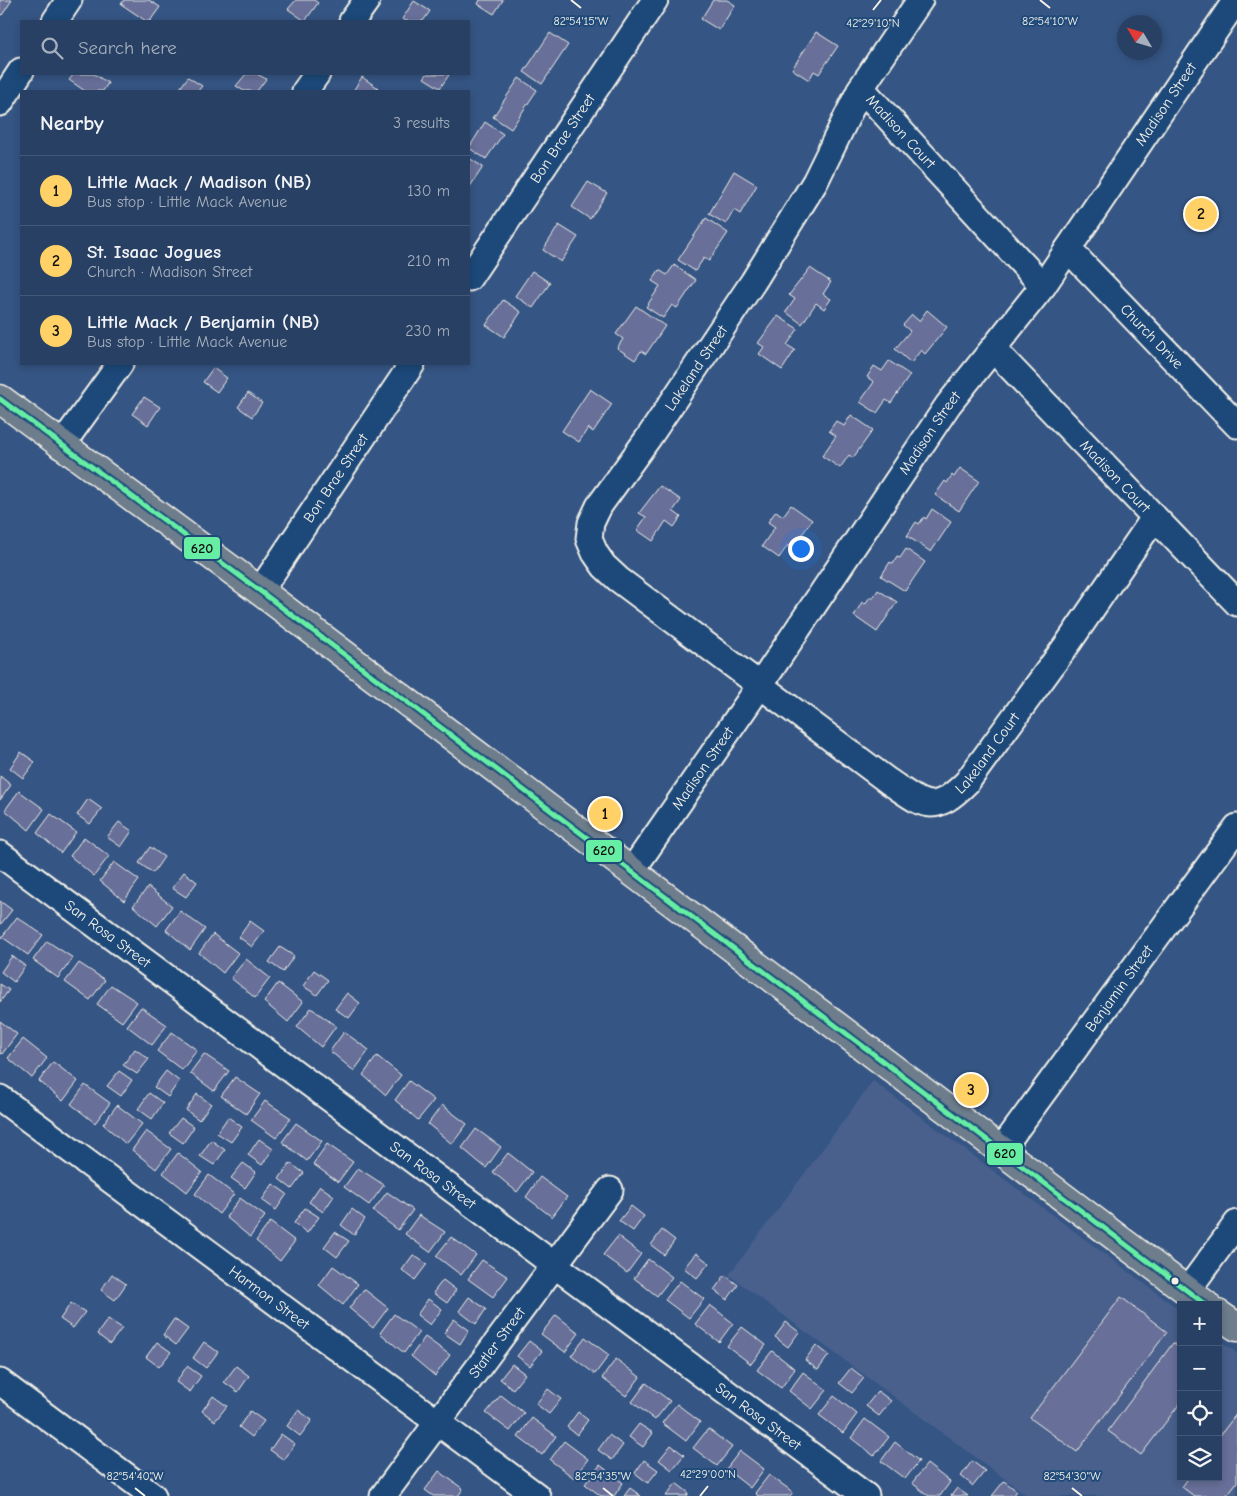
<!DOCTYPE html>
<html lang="en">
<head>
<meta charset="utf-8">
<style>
  :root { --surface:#284063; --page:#304769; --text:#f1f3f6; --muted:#a5afbe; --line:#445978; --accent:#ffd166 }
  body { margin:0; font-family:"Comic Neue",sans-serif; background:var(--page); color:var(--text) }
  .controls { position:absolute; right:15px; bottom:15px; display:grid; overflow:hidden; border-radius:0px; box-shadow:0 2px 8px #0003 }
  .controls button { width:45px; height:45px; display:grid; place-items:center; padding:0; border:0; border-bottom:1px solid var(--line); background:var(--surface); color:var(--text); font:25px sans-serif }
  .compass { position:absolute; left:1117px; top:15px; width:45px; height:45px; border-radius:50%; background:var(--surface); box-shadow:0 2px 8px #0003; rotate:308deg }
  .you { position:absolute; left:800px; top:548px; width:18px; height:18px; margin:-12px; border:4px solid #fff; border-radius:50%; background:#1a73e8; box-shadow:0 0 0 8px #1a73e833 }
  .badge { display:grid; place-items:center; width:32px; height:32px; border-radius:50%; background:var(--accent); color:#111; font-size:16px; font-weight:700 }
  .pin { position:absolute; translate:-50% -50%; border:2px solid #fff; box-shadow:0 1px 5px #0006 }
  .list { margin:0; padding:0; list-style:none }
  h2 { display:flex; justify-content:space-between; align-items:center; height:65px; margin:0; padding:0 20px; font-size:21px }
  h2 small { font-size:16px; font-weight:400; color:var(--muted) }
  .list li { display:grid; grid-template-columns:32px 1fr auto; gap:15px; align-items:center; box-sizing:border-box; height:70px; padding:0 20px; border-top:1px solid var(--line) }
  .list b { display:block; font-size:19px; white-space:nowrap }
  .list p { margin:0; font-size:16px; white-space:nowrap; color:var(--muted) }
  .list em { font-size:16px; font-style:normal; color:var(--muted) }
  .icon { flex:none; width:28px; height:28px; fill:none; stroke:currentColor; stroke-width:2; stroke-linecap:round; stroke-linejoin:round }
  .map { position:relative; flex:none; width:1237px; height:1496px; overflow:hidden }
  .search { position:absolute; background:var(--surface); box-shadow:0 2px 8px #0003; left:20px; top:20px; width:450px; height:55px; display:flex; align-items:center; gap:12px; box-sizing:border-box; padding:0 18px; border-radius:0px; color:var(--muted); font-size:19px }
  .panel { position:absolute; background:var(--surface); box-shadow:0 2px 8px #0003; left:20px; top:90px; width:450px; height:275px; border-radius:0px }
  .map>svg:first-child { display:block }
  .built { fill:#48608d }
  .building { fill:#67709a; stroke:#f4f1e8 }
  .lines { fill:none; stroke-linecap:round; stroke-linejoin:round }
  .minor-casing { stroke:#f4f1e8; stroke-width:29 }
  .major-casing { stroke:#f4f1e8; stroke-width:31 }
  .minor { stroke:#1f4a7a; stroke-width:25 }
  .major { stroke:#6d7d8c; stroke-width:28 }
  .bus-1-casing { stroke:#1f4a7a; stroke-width:9 }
  .bus-1 { stroke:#66eea4; stroke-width:5 }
  .ticks { fill:none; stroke:#f4f1e8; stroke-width:2 }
  .bus-dot { fill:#f4f1e8; stroke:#1f4a7a; stroke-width:2 }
  .labels { text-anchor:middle; stroke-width:4; stroke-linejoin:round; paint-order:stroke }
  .street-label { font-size:15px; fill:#f4f1e8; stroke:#1f4a7a }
  .ticks-label { font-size:12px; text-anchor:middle; fill:#f4f1e8; stroke:#1f4a7a; stroke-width:4; stroke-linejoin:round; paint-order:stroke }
  .line-badge { stroke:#1f4a7a; stroke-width:2 }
  .pale-badge-label { font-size:14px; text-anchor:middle; font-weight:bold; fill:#111 }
</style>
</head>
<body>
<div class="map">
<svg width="1237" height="1496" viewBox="0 0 1237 1496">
  <rect width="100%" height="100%" fill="#355584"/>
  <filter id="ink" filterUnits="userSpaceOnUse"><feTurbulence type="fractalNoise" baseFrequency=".02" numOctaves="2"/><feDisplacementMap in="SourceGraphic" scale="10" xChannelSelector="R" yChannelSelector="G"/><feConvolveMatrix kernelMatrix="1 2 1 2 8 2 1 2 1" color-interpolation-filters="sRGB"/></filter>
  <g filter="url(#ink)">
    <path class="built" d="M873 1081 1181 1311V1477H1218V1339L1237 1353V1496H1028L729 1275Z"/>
    <path class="building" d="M0 0H12L2 15 0 14Z
      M124 0H149L160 7 150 21H146L121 4Z
      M296 0H314L318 3 305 21 288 9Z
      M480 0H503L494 14 478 4Z
      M713 0H727L735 5 719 30 701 19Z
      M414 1 430 11 423 21H406L402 19Z
      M816 32 838 46 819 74 814 71 809 80 792 69Z
      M550 33 568 45 542 84 524 72Z
      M74 74H94L108 83 103 91H85L69 80Z
      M246 74H257L266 79 257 91H244L236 86Z
      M427 74H448L449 75 440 88 424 78Z
      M188 77 202 86 198 91H178Z
      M362 77 378 88 376 91H353Z
      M519 78 537 90 511 129 493 117Z
      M485 122 503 134 486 159 469 148Z
      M469 158 483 167 469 188Z
      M734 171 757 185 740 214 734 210 726 224 709 214Z
      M588 182 607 193 590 219 572 207Z
      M706 218 728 233 709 261 704 258 695 271 678 260Z
      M559 225 578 237 561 262 543 250Z
      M674 265 696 280 677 308 672 305 663 318 646 307 660 286 652 281 659 270 667 275Z
      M810 268 831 282 823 294 831 299 824 309 816 303 802 324 786 312 795 299 789 295Z
      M532 271 550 283 533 308 515 296Z
      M503 300 521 312 504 337 486 325Z
      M636 306 665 326 646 354 641 351 635 360 617 348 623 339 616 334Z
      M927 310 947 327 925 354 921 350 911 363 895 349 910 331 903 325 912 315 919 321Z
      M778 316 798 329 787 345 795 350 782 370 759 354 764 347 758 343Z
      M889 361 910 375 891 403 886 400 877 413 860 402 874 382 867 377 874 366 882 371Z
      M213 368 227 378 217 392 203 382Z
      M590 389 612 404 593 432 588 428 579 442 562 431Z
      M248 393 262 403 252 417 238 407Z
      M144 397 160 407 148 425 132 414Z
      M851 415 873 430 853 458 849 455 840 468 822 456 836 436 829 431 836 421 844 426Z
      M960 468 979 481 959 511 935 495 945 481 947 483 952 475 954 477Z
      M660 486 681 500 673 511 681 517 674 527 666 521 653 541 637 530 646 517 639 513Z
      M791 505 812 520 793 548 788 545 779 558 762 546 775 527 768 522 776 511 783 516Z
      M932 509 951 522 931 552 907 536 916 522 919 524 924 517 926 519Z
      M906 549 925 562 905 591 881 576 890 562 893 564 897 557 900 558Z
      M878 590 897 602 877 632 854 616 862 602 865 604 870 597 872 599Z
      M21 752 35 762 23 778 10 768Z
      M0 776 11 785 0 800Z
      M19 791 44 809 29 830 5 810Z
      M88 799 102 809 90 824 77 815Z
      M51 814 76 832 61 853 37 833Z
      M119 822 132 831 121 847 107 837Z
      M84 837 109 856 94 876 70 856Z
      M150 847 164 857 153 873 139 863Z
      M114 862 139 880 124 901 100 881Z
      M184 872 197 882 186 897 172 888Z
      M148 887 172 906 157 926 133 906Z
      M0 901 12 910 0 925Z
      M180 911 205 929 190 950 166 930Z
      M17 917 43 935 28 955 2 937Z
      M250 921 264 931 252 947 239 937Z
      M213 934 238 953 223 973 199 953Z
      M47 941 73 958 58 978 33 960Z
      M280 947 294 956 283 972 269 962Z
      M12 956 25 966 14 982 1 972Z
      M246 959 270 978 255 998 231 978Z
      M79 963 105 980 90 1000 65 982Z
      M314 970 328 980 317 995 303 986Z
      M278 983 303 1002 288 1022 264 1002Z
      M0 984 9 990 0 1002Z
      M111 985 137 1002 122 1022 97 1004Z
      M347 993 360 1003 349 1018 335 1009Z
      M141 1007 167 1025 152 1045 127 1026Z
      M311 1008 336 1026 321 1047 297 1027Z
      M0 1021 17 1034 2 1054 0 1053Z
      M172 1032 197 1050 182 1070 157 1051Z
      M344 1032 369 1050 354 1071 330 1051Z
      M23 1039 47 1058 32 1078 8 1058Z
      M135 1049 149 1059 137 1074 123 1065Z
      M204 1054 229 1071 214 1091 190 1073Z
      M377 1056 401 1075 386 1095 363 1075Z
      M53 1062 78 1081 63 1101 39 1081Z
      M119 1071 132 1080 121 1096 107 1086Z
      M166 1071 179 1081 168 1097 154 1087Z
      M235 1077 260 1094 246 1114 221 1096Z
      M409 1081 434 1100 418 1120 395 1100Z
      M85 1085 110 1103 95 1123 71 1104Z
      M149 1093 163 1103 152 1119 138 1109Z
      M197 1094 211 1104 199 1120 186 1110Z
      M265 1101 291 1118 276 1138 251 1120Z
      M117 1105 142 1124 126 1144 103 1124Z
      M442 1105 467 1124 452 1144 428 1124Z
      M228 1117 242 1127 231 1142 217 1133Z
      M181 1118 194 1127 183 1143 169 1133Z
      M296 1123 322 1141 307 1161 282 1142Z
      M476 1129 501 1147 486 1168 462 1148Z
      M146 1131 171 1149 156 1169 132 1150Z
      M259 1139 273 1149 262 1165 248 1155Z
      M211 1140 225 1150 214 1165 200 1156Z
      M327 1144 353 1162 338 1182 313 1164Z
      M178 1153 202 1172 187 1192 163 1173Z
      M508 1153 532 1172 517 1192 493 1172Z
      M243 1163 256 1172 245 1188 231 1178Z
      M290 1163 304 1173 292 1189 279 1179Z
      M358 1168 384 1185 369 1205 344 1187Z
      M209 1175 234 1194 219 1214 195 1194Z
      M540 1177 567 1197 552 1217 526 1197Z
      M273 1184 287 1194 276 1210 262 1200Z
      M320 1186 334 1196 323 1212 309 1202Z
      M387 1192 413 1210 398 1230 373 1211Z
      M240 1198 265 1216 250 1237 226 1217Z
      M631 1206 644 1216 633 1231 619 1221Z
      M305 1208 319 1217 307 1233 294 1223Z
      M352 1209 365 1219 354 1235 341 1225Z
      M419 1215 445 1232 430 1252 405 1234Z
      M270 1222 295 1241 280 1261 256 1241Z
      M662 1230 675 1240 664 1255 651 1245Z
      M335 1232 349 1241 337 1257 324 1247Z
      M618 1236 641 1254 627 1273 603 1255Z
      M451 1237 476 1255 461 1275 436 1256Z
      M696 1253 709 1263 697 1278 684 1268Z
      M413 1255 427 1264 415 1280 402 1270Z
      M648 1259 672 1277 657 1296 634 1278Z
      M482 1260 508 1277 493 1297 468 1279Z
      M333 1266 358 1284 343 1305 319 1285Z
      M112 1274 126 1284 115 1300 101 1290Z
      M725 1275 738 1285 727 1300 714 1290Z
      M443 1280 456 1290 447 1303 433 1293Z
      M680 1281 704 1299 689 1318 665 1300Z
      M364 1289 388 1308 373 1328 349 1308Z
      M469 1297 486 1309 476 1324 459 1311Z
      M1121 1297 1167 1332 1077 1452 1030 1418Z
      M428 1299 442 1309 430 1325 417 1315Z
      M71 1303 85 1312 73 1328 60 1319Z
      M710 1305 733 1323 719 1342 695 1324Z
      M394 1314 419 1332 404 1353 380 1333Z
      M556 1315 579 1333 565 1352 541 1334Z
      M108 1319 122 1328 110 1344 97 1334Z
      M174 1319 188 1329 176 1345 163 1335Z
      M454 1319 469 1330 460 1344 444 1333Z
      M786 1322 799 1332 788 1347 775 1337Z
      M742 1327 766 1345 751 1364 727 1346Z
      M425 1337 450 1355 435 1376 411 1356Z
      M585 1337 609 1355 595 1374 571 1356Z
      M529 1341 542 1351 530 1366 517 1356Z
      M157 1342 171 1352 159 1367 146 1357Z
      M204 1342 218 1352 206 1368 193 1358Z
      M1173 1343 1181 1349V1402L1141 1455 1108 1431Z
      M816 1345 829 1355 818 1370 805 1360Z
      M772 1351 795 1369 781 1388 757 1370Z
      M616 1359 640 1377 626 1396 602 1378Z
      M512 1364 525 1374 513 1389 500 1379Z
      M187 1366 201 1376 190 1392 176 1382Z
      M236 1366 249 1376 238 1392 224 1382Z
      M851 1368 864 1378 852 1393 839 1383Z
      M803 1372 827 1390 812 1409 789 1391Z
      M646 1383 670 1401 655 1420 632 1402Z
      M548 1389 561 1399 549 1414 536 1404Z
      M878 1391 891 1401 879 1416 866 1406Z
      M501 1395 524 1413 510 1431 486 1413Z
      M213 1396 227 1406 215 1421 202 1411Z
      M834 1396 857 1414 843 1433 819 1415Z
      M677 1404 700 1422 686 1441 662 1423Z
      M298 1410 312 1420 300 1436 287 1426Z
      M250 1411 264 1421 252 1437 239 1427Z
      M578 1412 588 1420 577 1435 567 1427Z
      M1237 1413V1482L1226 1496H1194L1182 1487 1189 1477H1218V1438Z
      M532 1418 556 1436 542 1455 518 1437Z
      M865 1419 889 1437 874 1456 851 1438Z
      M639 1424 653 1433 643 1447 629 1437Z
      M708 1429 732 1447 717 1466 693 1448Z
      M281 1434 295 1444 284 1460 270 1450Z
      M609 1435 623 1445 612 1460 598 1450Z
      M564 1441 588 1459 574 1478 550 1460Z
      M895 1442 919 1461 905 1479 881 1461Z
      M671 1445 684 1455 672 1470 659 1460Z
      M740 1451 764 1469 750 1488 726 1469Z
      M644 1460 658 1470 648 1483 635 1473Z
      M972 1461 985 1471 973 1486 961 1476Z
      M927 1464 950 1482 940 1496H929L912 1483Z
      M600 1465 623 1483 614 1496H601L585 1484Z
      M439 1471 463 1489 458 1496H433L425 1490Z
      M769 1475 793 1492 790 1496H758L755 1493Z
      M1004 1481 1017 1491 1013 1496H992Z
      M676 1483 689 1493 687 1496H666Z
      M630 1488 641 1496H624Z
      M957 1488 968 1496H951Z"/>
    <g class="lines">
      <defs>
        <g id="minor">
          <path id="s1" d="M920 0 861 88 815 182 753 282 649 437 599 506 591 523 589 539 595 553 604 566 618 579 888 781C924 805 932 817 967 782L1069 642 1154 518"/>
          <path d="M55 21 69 0"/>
          <path d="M352 21 367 0"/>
          <path id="s2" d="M861 88 1043 286"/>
          <path d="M305 91 317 74"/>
          <path d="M0 103 21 71"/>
          <path id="s3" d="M1068 249 1237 425"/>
          <path id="s4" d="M469 278 655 0"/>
          <path id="s5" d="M994 350 1237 603"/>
          <path d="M61 446 120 364"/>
          <path id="s6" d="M260 591 412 364"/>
          <path id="s7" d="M0 854 866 1496"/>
          <path id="s8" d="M631 872 759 687 948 405 1043 286 1236 0"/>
          <path id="s9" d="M0 1098 537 1496"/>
          <path id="s10" d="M1001 1150 1237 827"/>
          <path d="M1187 1291 1237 1223"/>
          <path d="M0 1382 153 1496"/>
          <path id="s11" d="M383 1496 610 1190"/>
        </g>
        <path id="major" d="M0 399 260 591 1206 1305
          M1218 1314 1237 1327"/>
      </defs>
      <use href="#minor" class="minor-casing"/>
      <use href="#major" class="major-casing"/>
      <use href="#minor" class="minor"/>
      <use href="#major" class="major"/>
      <defs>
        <path id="bus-1" d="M0 399 260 591 1206 1305"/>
      </defs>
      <use href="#bus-1" class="bus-1-casing"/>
      <use href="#bus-1" class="bus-1"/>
    </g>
  </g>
  <path class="ticks" d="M571 0 581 8M1040 0 1050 8M873 10 881 0M135 1488 145 1496M603 1488 613 1496M1072 1488 1082 1496M700 1496 708 1486"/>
  <circle class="bus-dot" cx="1175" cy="1281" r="4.5"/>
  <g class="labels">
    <g class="street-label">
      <text dy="5" stroke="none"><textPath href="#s8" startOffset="936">Madison Street</textPath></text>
      <text dy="5" stroke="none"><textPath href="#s2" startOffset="59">Madison Court</textPath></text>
      <text dy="5" stroke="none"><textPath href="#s4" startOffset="168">Bon Brae Street</textPath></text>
      <text dy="5" stroke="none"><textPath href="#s3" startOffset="121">Church Drive</textPath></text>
      <text transform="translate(696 368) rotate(-56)" y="5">Lakeland Street</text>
      <text dy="5" stroke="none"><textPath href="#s8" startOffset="531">Madison Street</textPath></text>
      <text dy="5" stroke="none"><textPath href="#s6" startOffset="136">Bon Brae Street</textPath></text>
      <text dy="5" stroke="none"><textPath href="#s5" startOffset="175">Madison Court</textPath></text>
      <text dy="5" stroke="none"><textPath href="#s1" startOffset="1150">Lakeland Court</textPath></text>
      <text dy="5" stroke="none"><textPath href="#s8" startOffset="126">Madison Street</textPath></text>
      <text dy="5" stroke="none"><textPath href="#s7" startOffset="134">San Rosa Street</textPath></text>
      <text dy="5" stroke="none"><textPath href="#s10" startOffset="200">Benjamin Street</textPath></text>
      <text dy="5" stroke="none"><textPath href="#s7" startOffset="539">San Rosa Street</textPath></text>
      <text dy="5" stroke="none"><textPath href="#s9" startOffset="335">Harmon Street</textPath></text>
      <text dy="5" stroke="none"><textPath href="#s11" startOffset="191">Statler Street</textPath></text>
      <text dy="5" stroke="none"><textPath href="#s7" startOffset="944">San Rosa Street</textPath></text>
    </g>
  </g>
  <g class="ticks-label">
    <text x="581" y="25">82°54'15"W</text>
    <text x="1050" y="25">82°54'10"W</text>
    <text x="873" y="27">42°29'10"N</text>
    <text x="708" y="1478">42°29'00"N</text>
    <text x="135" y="1480">82°54'40"W</text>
    <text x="603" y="1480">82°54'35"W</text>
    <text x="1072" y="1480">82°54'30"W</text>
  </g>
  <g class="line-badge">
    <rect x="183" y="536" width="38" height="24" rx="5" fill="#66eea4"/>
    <rect x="585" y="839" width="38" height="24" rx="5" fill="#66eea4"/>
    <rect x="986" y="1142" width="38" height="24" rx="5" fill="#66eea4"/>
  </g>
  <g class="pale-badge-label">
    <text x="202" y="553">620</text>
    <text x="604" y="855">620</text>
    <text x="1005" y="1158">620</text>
  </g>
</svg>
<div class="controls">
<button>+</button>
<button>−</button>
<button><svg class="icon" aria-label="locate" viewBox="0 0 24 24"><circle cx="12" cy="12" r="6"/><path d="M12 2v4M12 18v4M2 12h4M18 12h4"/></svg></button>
<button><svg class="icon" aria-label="layers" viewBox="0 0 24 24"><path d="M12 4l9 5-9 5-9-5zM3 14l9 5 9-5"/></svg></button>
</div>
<svg class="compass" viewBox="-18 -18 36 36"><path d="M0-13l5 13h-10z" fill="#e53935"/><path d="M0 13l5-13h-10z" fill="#a5afbe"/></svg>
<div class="you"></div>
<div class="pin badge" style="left:605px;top:814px">1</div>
<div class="pin badge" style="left:1201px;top:214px">2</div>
<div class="pin badge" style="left:971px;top:1090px">3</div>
<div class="search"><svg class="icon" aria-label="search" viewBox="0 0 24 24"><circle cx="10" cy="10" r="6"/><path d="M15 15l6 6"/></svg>Search here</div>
<section class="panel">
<h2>Nearby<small>3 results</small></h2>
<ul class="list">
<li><span class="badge">1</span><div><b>Little Mack / Madison (NB)</b><p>Bus stop · Little Mack Avenue</p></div><em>130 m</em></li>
<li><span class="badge">2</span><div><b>St. Isaac Jogues</b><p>Church · Madison Street</p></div><em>210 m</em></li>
<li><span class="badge">3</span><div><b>Little Mack / Benjamin (NB)</b><p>Bus stop · Little Mack Avenue</p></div><em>230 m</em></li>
</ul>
</section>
</div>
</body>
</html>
